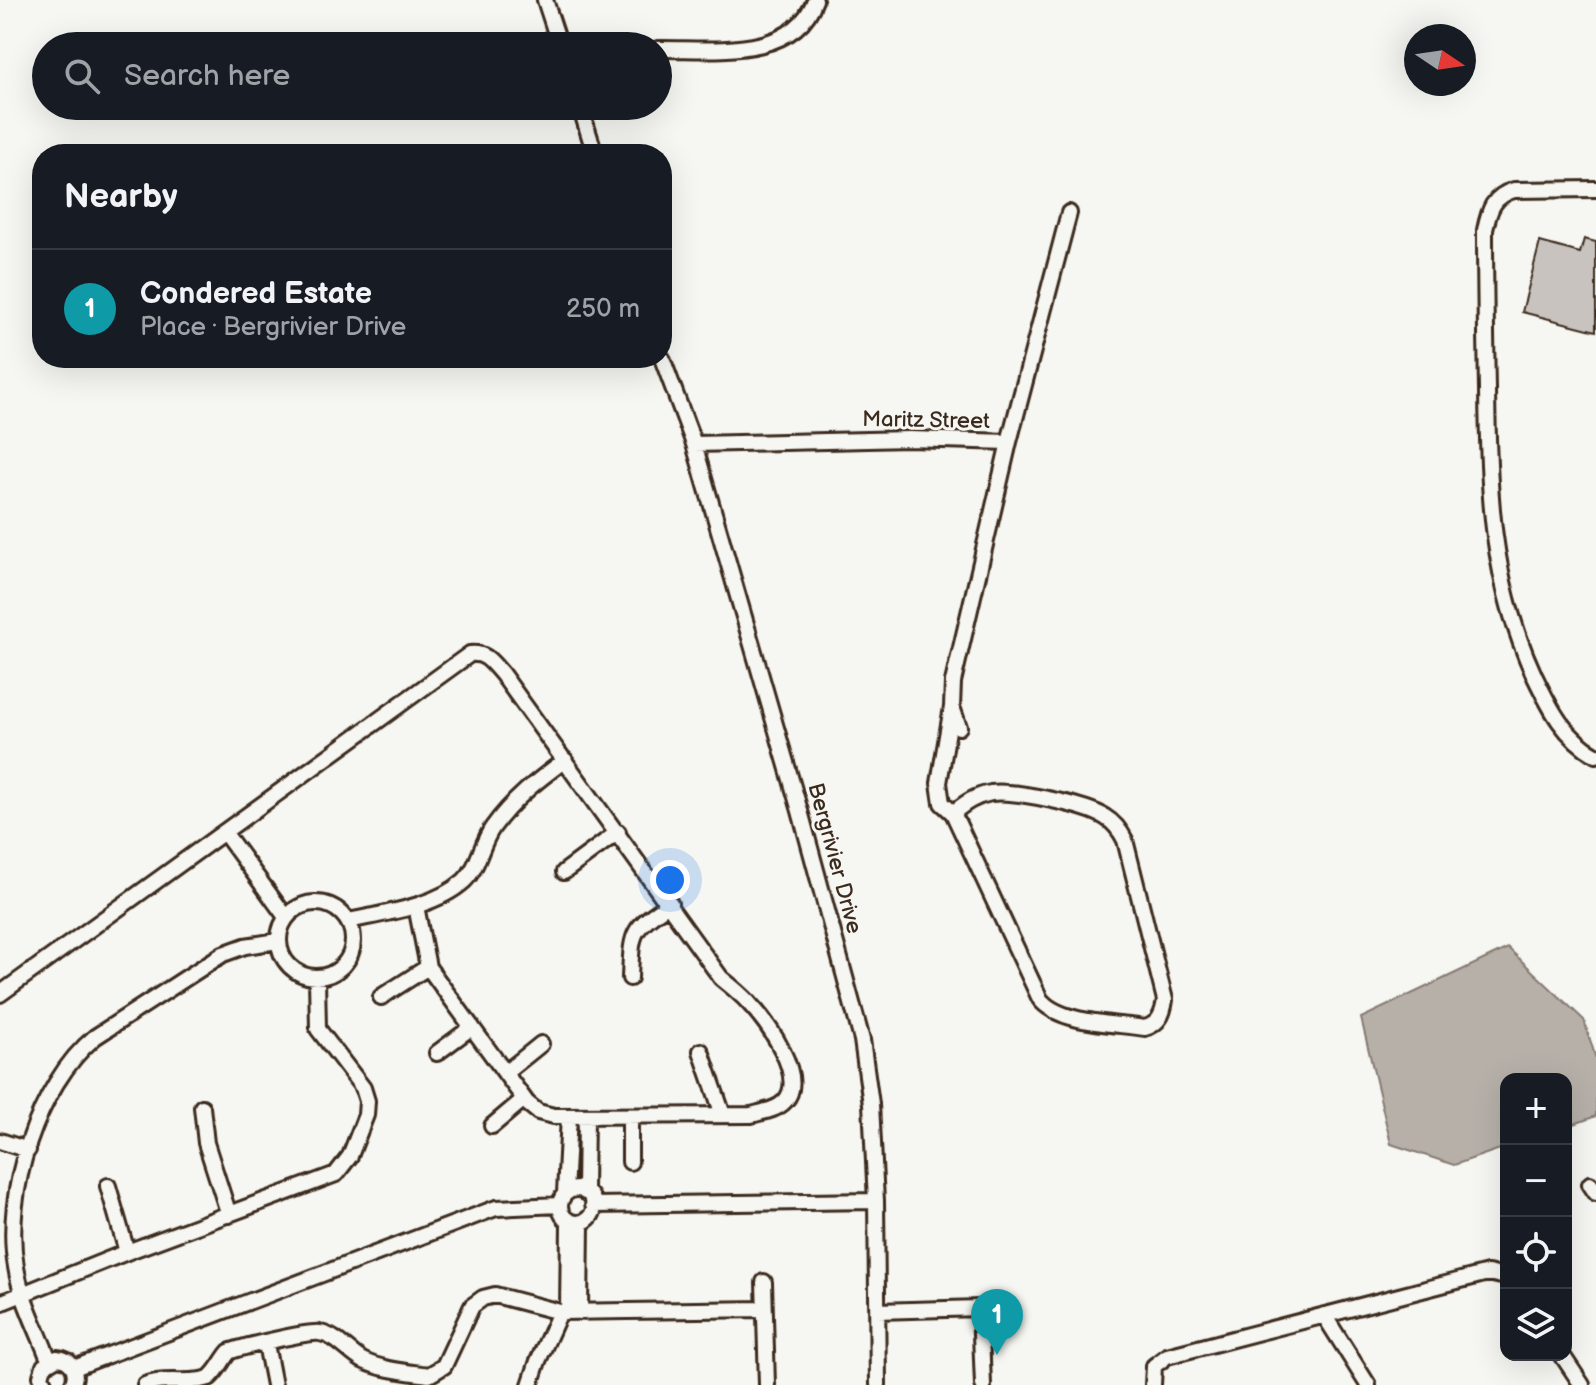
<!DOCTYPE html>
<html lang="en">
<head>
<meta charset="utf-8">
<style>
  :root { --surface:#171b24; --page:#20242c; --text:#f1f3f6; --muted:#9ea1a6; --line:#363941; --accent:#1f6fb2 }
  body { margin:0; font-family:"Balsamiq Sans",sans-serif; background:var(--page); color:var(--text) }
  .controls { position:absolute; right:24px; bottom:24px; display:grid; overflow:hidden; border-radius:16px; box-shadow:0 8px 32px #0002 }
  .controls button { width:72px; height:72px; display:grid; place-items:center; padding:0; border:0; border-bottom:2px solid var(--line); background:var(--surface); color:var(--text); font:40px sans-serif }
  .compass { position:absolute; left:1404px; top:24px; width:72px; height:72px; border-radius:50%; background:var(--surface); box-shadow:0 8px 32px #0002; rotate:103deg }
  .you { position:absolute; left:670px; top:880px; width:28px; height:28px; margin:-20px; border:6px solid #fff; border-radius:50%; background:#1a73e8; box-shadow:0 0 0 12px #1a73e833 }
  .badge { display:grid; place-items:center; width:52px; height:52px; border-radius:50%; background:var(--accent); color:#fff; font-size:26px; font-weight:700 }
  .pin { position:absolute; translate:-50% -66px; filter:drop-shadow(0 2px 4px #0008) }
  .pin::after { content:''; position:absolute; top:42px; width:28px; height:24px; background:inherit; clip-path:polygon(0 0,100% 0,50% 100%) }
  .list { margin:0; padding:0; list-style:none }
  h2 { display:flex; justify-content:space-between; align-items:center; height:104px; margin:0; padding:0 32px; font-size:34px }
  h2 small { font-size:26px; font-weight:400; color:var(--muted) }
  .list li { display:grid; grid-template-columns:52px 1fr auto; gap:24px; align-items:center; box-sizing:border-box; height:120px; padding:0 32px; border-top:2px solid var(--line) }
  .list b { display:block; font-size:30px; white-space:nowrap }
  .list p { margin:0; font-size:26px; white-space:nowrap; color:var(--muted) }
  .list em { font-size:26px; font-style:normal; color:var(--muted) }
  .icon { flex:none; width:44px; height:44px; fill:none; stroke:currentColor; stroke-width:2; stroke-linecap:round; stroke-linejoin:round }
  .map { position:relative; flex:none; width:1596px; height:1385px; overflow:hidden }
  .search { position:absolute; background:var(--surface); box-shadow:0 8px 32px #0002; left:32px; top:32px; width:640px; height:88px; display:flex; align-items:center; gap:20px; box-sizing:border-box; padding:0 28px; border-radius:44px; color:var(--muted); font-size:30px }
  .panel { position:absolute; background:var(--surface); box-shadow:0 8px 32px #0002; left:32px; top:144px; width:640px; height:224px; border-radius:32px }
  .map>svg:first-child { display:block }
  .water { fill:#b6b0a9; stroke:#857a71; stroke-width:2 }
  .building { fill:#c8c3be; stroke:#3b2a1e; stroke-width:2 }
  .lines { fill:none; stroke-linecap:round; stroke-linejoin:round }
  .street-casing { stroke:#3b2a1e; stroke-width:20 }
  .street { stroke:#f6f6f2; stroke-width:14 }
  .labels { text-anchor:middle; stroke-width:6; stroke-linejoin:round; paint-order:stroke }
  .street-label { font-size:22px; fill:#3b2a1e; stroke:#f6f6f2 }
</style>
</head>
<body>
<div class="map">
<svg width="1596" height="1385" viewBox="0 0 1596 1385">
  <rect width="100%" height="100%" fill="#f6f6f2"/>
  <filter id="ink" filterUnits="userSpaceOnUse"><feTurbulence type="fractalNoise" baseFrequency=".0125" numOctaves="2"/><feDisplacementMap in="SourceGraphic" scale="16" xChannelSelector="R" yChannelSelector="G"/><feConvolveMatrix kernelMatrix="1 2 1 2 8 2 1 2 1" color-interpolation-filters="sRGB"/></filter>
  <g filter="url(#ink)">
    <path class="water" d="M1508 948 1584 1020 1596 1059V1116L1566 1127V1079H1506V1147L1454 1165 1391 1144 1361 1018Z"/>
    <path class="building" d="M1584 239 1596 242V331L1522 312 1540 242 1580 253Z"/>
    <g class="lines">
      <defs>
        <path id="street" d="M545 0 560 46
          M658 49C710 48 793 61 815 0
          M580 106 595 154
          M1596 189 1514 190C1493 196 1489 210 1485 230 1485 283 1486 336 1487 389 1488 490 1491 581 1534 675 1550 708 1563 736 1596 755
          M662 358 694 444 800 811 862 1040 871 1104 876 1201 878 1385
          M1009 442 1069 213
          M694 444 909 439 1009 442 953 682 952 707 959 727
          M952 707 939 783 942 803 953 813 1040 999C1059 1024 1115 1023 1145 1028 1159 1024 1163 1014 1165 1000L1125 840C1120 830 1115 823 1105 817 1086 805 1014 790 991 793 975 796 965 803 953 813
          M224 832 286 917
          M564 872 618 832
          M279 940a37 37 0 1 1 74 0a37 37 0 1 1-74 0Z
          M348 921C385 913 435 907 464 881 479 867 481 843 493 827 513 799 538 780 565 760
          M630 978C632 931 630 930 670 903
          M0 994 470 654C486 652 492 663 502 674L721 978C731 986 741 994 749 1003 767 1022 807 1077 785 1101 777 1110 762 1112 751 1115L554 1116 538 1112 527 1103 428 967 416 906
          M381 997 428 967
          M701 1051 723 1115
          M437 1053 472 1027
          M505 1073 541 1044
          M202 1107 206 1143 229 1215
          M492 1126 524 1099
          M0 1141 28 1150
          M630 1162V1116
          M1590 1184 1596 1193
          M108 1186 127 1252
          M560 1206a17 17 0 1 1 34 0a17 17 0 1 1-34 0Z
          M585 1192 586 1116
          M565 1193 569 1116
          M593 1205 876 1201
          M764 1282 767 1385
          M0 1303 127 1252 336 1174 350 1156 366 1115 367 1101 363 1088 318 1029 317 978
          M877 1311 980 1308 983 1385
          M568 1312 569 1222
          M580 1312 581 1223
          M1324 1315 1368 1385
          M266 1344 274 1385
          M1562 1355 1582 1385
          M49 1360C38 1330 21 1299 16 1267 3 1194 37 1085 95 1037L223 954 245 946 278 941
          M74 1368 496 1208 560 1205
          M45 1385 41 1376 44 1366 57 1358C72 1359 79 1372 72 1385
          M145 1385C165 1377 191 1385 209 1378 218 1371 222 1360 229 1352 241 1347 309 1331 320 1333 337 1336 348 1352 362 1360 381 1370 408 1372 429 1375L444 1366 472 1306 483 1298 495 1295 560 1312 764 1309
          M530 1385 538 1361 560 1312
          M1153 1385 1154 1366 1167 1356 1488 1273 1506 1277"/>
      </defs>
      <use href="#street" class="street-casing"/>
      <use href="#street" class="street"/>
    </g>
  </g>
  <g class="labels">
    <g class="street-label">
      <text transform="translate(926 419) rotate(1)" y="8">Maritz Street</text>
      <text transform="translate(836 858) rotate(75)" y="8">Bergrivier Drive</text>
    </g>
  </g>
</svg>
<div class="controls">
<button>+</button>
<button>−</button>
<button><svg class="icon" aria-label="locate" viewBox="0 0 24 24"><circle cx="12" cy="12" r="6"/><path d="M12 2v4M12 18v4M2 12h4M18 12h4"/></svg></button>
<button><svg class="icon" aria-label="layers" viewBox="0 0 24 24"><path d="M12 4l9 5-9 5-9-5zM3 14l9 5 9-5"/></svg></button>
</div>
<svg class="compass" viewBox="-18 -18 36 36"><path d="M0-13l5 13h-10z" fill="#e53935"/><path d="M0 13l5-13h-10z" fill="#9ea1a6"/></svg>
<div class="you"></div>
<div class="pin badge" style="left:997px;top:1355px;background:#0f9aa8">1</div>
<div class="search"><svg class="icon" aria-label="search" viewBox="0 0 24 24"><circle cx="10" cy="10" r="6"/><path d="M15 15l6 6"/></svg>Search here</div>
<section class="panel">
<h2>Nearby<small></small></h2>
<ul class="list">
<li><span class="badge" style="background:#0f9aa8">1</span><div><b>Condered Estate</b><p>Place · Bergrivier Drive</p></div><em>250 m</em></li>
</ul>
</section>
</div>
</body>
</html>
